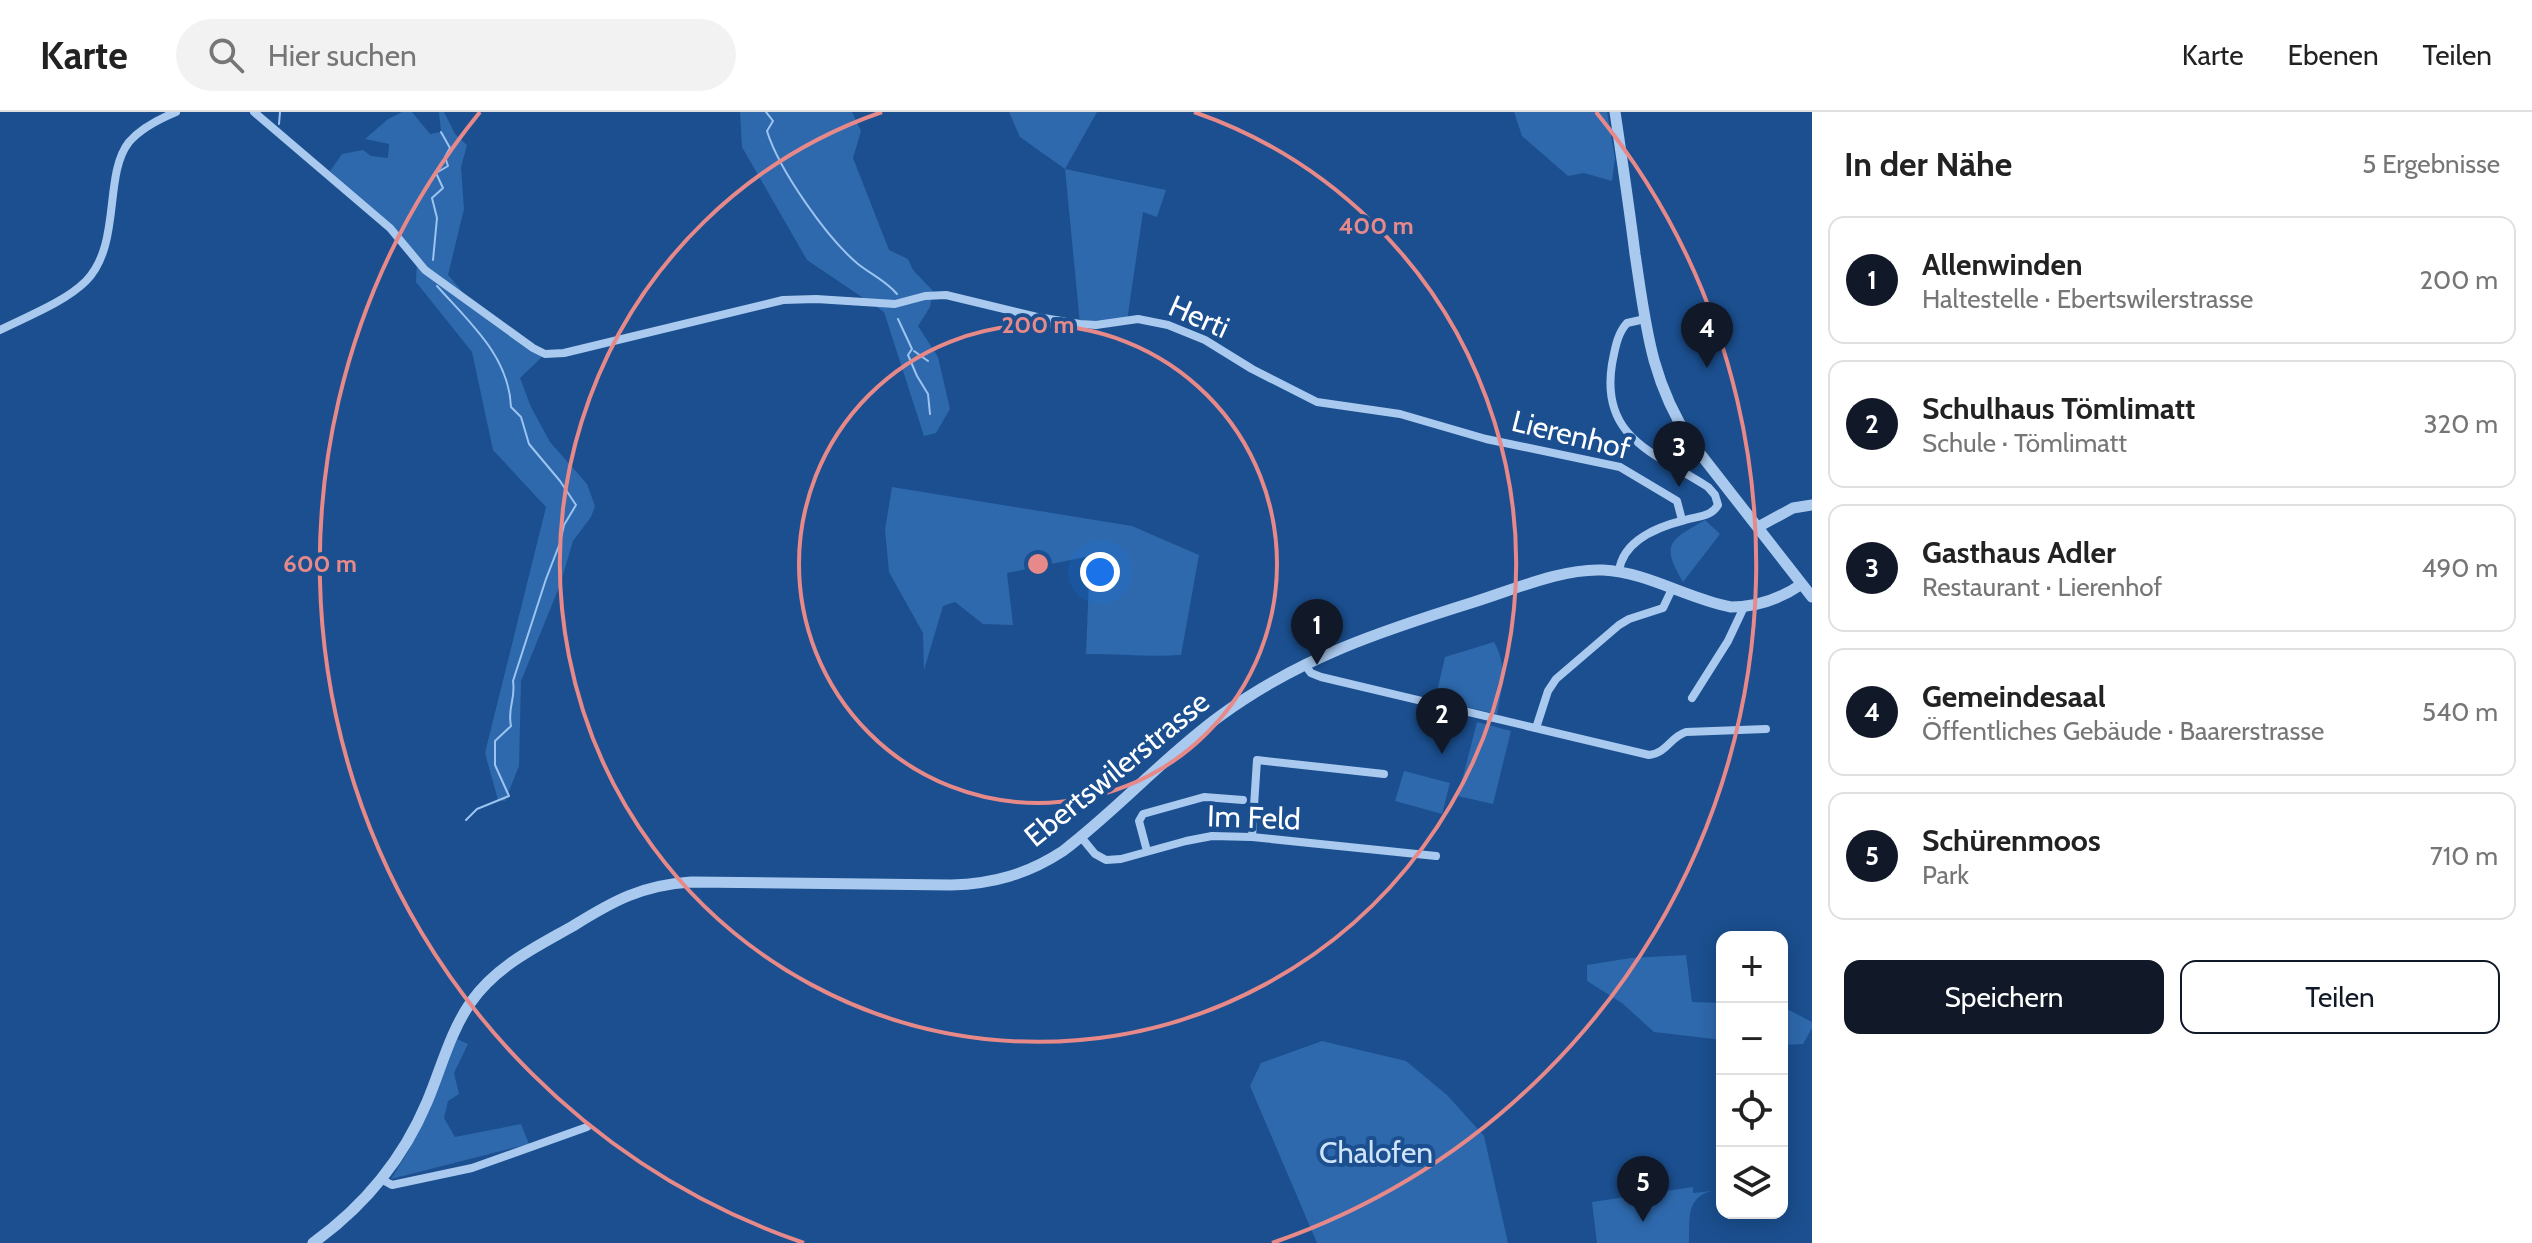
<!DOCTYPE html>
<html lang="de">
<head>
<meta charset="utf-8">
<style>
  :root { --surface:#fff; --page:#f2f2f2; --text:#222; --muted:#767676; --line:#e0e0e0; --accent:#111827 }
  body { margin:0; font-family:Cabin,sans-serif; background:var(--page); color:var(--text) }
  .controls { position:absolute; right:24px; bottom:24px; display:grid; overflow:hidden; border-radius:16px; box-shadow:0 4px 20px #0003 }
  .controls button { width:72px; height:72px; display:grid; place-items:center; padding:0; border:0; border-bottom:2px solid var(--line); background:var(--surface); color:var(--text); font:40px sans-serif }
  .you { position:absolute; left:1100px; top:460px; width:28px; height:28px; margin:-20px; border:6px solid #fff; border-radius:50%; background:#1a73e8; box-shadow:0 0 0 12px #1a73e833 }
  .badge { display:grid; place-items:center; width:52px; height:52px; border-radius:50%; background:var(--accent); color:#fff; font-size:26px; font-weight:700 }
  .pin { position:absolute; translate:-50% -66px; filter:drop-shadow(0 2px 4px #0008) }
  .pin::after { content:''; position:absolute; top:42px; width:28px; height:24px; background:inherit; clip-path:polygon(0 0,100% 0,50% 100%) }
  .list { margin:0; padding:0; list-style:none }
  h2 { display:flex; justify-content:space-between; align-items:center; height:104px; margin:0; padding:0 32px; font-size:34px }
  h2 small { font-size:26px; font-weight:400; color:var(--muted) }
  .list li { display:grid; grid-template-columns:52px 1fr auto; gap:24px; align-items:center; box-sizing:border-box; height:128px; margin:0 16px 16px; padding:0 16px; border:2px solid var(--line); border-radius:16px }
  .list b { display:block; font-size:30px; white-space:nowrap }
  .list p { margin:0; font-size:26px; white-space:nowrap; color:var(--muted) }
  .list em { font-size:26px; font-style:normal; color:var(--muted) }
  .actions { display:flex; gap:16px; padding:24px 32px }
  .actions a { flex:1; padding:18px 0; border:2px solid var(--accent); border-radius:16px; text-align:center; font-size:28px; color:var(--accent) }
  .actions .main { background:var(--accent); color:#fff }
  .icon { flex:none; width:44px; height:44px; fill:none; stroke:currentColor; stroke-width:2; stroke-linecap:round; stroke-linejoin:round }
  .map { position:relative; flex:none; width:1812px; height:1131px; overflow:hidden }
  header { display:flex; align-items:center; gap:48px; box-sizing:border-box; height:112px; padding:0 40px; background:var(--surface); border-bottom:2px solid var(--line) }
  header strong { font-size:38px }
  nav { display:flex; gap:44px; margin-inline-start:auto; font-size:28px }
  .search { width:560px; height:72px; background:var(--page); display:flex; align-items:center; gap:20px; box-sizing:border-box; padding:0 28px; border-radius:44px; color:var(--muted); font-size:30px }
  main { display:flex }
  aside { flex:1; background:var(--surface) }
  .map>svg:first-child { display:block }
  .green { fill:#2e69ad }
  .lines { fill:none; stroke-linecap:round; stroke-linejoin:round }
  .stream { stroke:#9cc4f0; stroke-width:2 }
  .minor { stroke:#a9c9ee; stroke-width:8 }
  .tertiary { stroke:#a9c9ee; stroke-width:11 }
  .ring { fill:none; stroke:#e88989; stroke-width:4 }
  .labels { text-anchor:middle; stroke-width:8; stroke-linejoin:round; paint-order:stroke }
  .street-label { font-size:30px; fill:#fff; stroke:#1b4f8f }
  .park-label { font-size:30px; fill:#cfe3fa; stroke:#1b4f8f }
  .centre { fill:#e88989; stroke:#1b4f8f; stroke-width:4 }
  .ring-label { font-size:24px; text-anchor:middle; font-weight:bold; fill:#e88989; stroke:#1b4f8f; stroke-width:8; stroke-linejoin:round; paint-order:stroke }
</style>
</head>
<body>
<header>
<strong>Karte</strong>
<div class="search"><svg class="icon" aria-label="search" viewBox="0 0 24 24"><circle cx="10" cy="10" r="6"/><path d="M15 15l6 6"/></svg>Hier suchen</div>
<nav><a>Karte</a><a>Ebenen</a><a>Teilen</a></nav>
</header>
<main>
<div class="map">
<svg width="1812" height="1131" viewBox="0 0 1812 1131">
  <rect width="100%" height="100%" fill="#1b4f8f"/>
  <path class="green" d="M402 0H412L430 22 441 20 439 0H444L455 22 467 33 461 55 464 97 448 163 477 197 545 242 520 266 531 295 550 330 587 372 595 394 591 405 573 429 560 473 521 569 519 654 505 689 498 688 485 641 546 395 493 338 472 240 416 170 417 149 330 59 342 42 363 38 371 44 388 46 389 32 365 27 388 7Z
    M740 0H852L861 19 853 46 889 138 908 147 913 158 933 179 930 195 918 214 938 245 950 297 936 321 924 324 884 200 807 148 742 35Z
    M1009 0H1097L1065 57 1166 78 1157 105 1143 100 1127 209 1080 212 1065 57 1020 25Z
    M1514 0H1607L1615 46 1612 69 1584 61 1568 64 1522 24Z
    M892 375 1132 414 1199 443 1181 543C1149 545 1118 542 1086 542L1090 444 1007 461 1013 513 983 512 955 490 943 494 924 558 923 521 889 460 885 418Z
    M1705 408 1720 422 1683 470C1660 432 1670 428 1705 408Z
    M1494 530C1508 555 1502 575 1497 602L1435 588 1445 545Z
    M1477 610 1511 619 1493 692 1458 684Z
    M1404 659 1450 671 1442 702 1395 689Z
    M1686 843 1692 890 1722 891V928L1654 920 1622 891 1587 869V853L1631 846Z
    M1782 896 1791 899 1812 910V916L1803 932 1782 933Z
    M457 927 468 932 454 961 459 982 448 989 444 1006 455 1025 521 1012 529 1032 391 1067 409 1038Z
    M1322 929 1406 949 1447 983 1484 1024 1508 1131H1317L1250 974 1261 951Z
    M1693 1075V1081L1712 1079C1685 1085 1690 1109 1689 1131H1597L1592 1090Z"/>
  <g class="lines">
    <path class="stream" d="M766 0 773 9 767 19C779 58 827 126 858 152 872 163 886 169 897 182
      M279 12 280 0
      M433 148 437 106 432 86 443 76 436 61 448 54 445 45 450 36 441 20
      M437 174C469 210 509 244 511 295L521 305 529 332 560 369 576 393 564 413 560 431 546 467 513 569C516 588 507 595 511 614L495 629V653L509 684 477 697 466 708
      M898 207 912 237 908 243 917 264 928 282 930 302
      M914 239 928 249"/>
    <path class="minor" d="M254 0 390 116 425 158 533 236 545 242 564 241 783 188 816 187 895 192 925 184 946 183 1037 205 1080 212 1096 213 1138 207 1168 213 1205 228 1252 257 1317 290 1400 302 1486 327 1620 355 1677 389 1682 408
      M0 218C26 205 65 190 86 169 122 132 103 63 129 30 141 16 159 7 176 0
      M1619 459C1623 428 1657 415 1685 408 1698 404 1711 405 1718 393L1715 383 1708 375C1656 341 1600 327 1612 252 1615 237 1617 222 1627 211L1645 207
      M1304 552 1311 561 1321 565 1649 643C1667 641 1670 625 1686 620L1766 617
      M1692 586 1728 529 1744 495
      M1536 616 1548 579 1556 567 1619 513 1629 507 1663 496 1672 477
      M1081 725 1095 742 1106 748 1121 747 1186 729 1212 724 1252 725 1436 744
      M1252 725 1257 648 1384 662
      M1147 739 1139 709 1143 702 1204 685 1243 688
      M381 1067 392 1073 472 1056 587 1015"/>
    <path class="tertiary" d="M1615 0C1622 47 1629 94 1635 142 1646 214 1650 267 1691 330L1812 485
      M1758 415 1793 396 1812 393
      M313 1131C363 1095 403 1047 427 990 441 957 450 920 471 890 496 854 536 835 573 814 613 789 642 773 691 770L951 773C993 772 1028 762 1063 739 1118 697 1164 645 1220 604 1299 546 1381 519 1474 490 1513 478 1562 456 1603 458 1647 460 1688 487 1731 495 1758 495 1780 487 1802 472"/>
  </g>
  <g class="ring">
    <circle cx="1038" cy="452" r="239"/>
    <path d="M1194 0A478 478 0 1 1 882 0"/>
    <path d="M804 1131A718 718 0 0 1 480 0M1596 0A718 718 0 0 1 1272 1131"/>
  </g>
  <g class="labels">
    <g class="street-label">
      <text transform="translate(1199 205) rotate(24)" y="10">Herti</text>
      <text transform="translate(1571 323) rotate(14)" y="10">Lierenhof</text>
      <text transform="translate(1117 657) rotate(-39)" y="10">Ebertswilerstrasse</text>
      <text transform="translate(1254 706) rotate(2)" y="10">Im Feld</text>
    </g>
    <g class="park-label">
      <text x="1376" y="1051">Chalofen</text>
    </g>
  </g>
  <circle cx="1038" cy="452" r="12" class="centre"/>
  <g class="ring-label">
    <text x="1376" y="122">400 m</text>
    <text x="1038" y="221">200 m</text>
    <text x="320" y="460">600 m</text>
  </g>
</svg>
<div class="controls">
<button>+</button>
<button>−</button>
<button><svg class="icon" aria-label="locate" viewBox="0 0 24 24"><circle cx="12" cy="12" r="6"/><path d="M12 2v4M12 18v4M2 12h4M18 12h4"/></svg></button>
<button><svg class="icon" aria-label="layers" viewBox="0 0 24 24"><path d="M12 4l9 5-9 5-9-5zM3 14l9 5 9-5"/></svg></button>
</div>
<div class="you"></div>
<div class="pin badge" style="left:1317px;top:553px">1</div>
<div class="pin badge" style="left:1442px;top:642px">2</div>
<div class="pin badge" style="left:1679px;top:375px">3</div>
<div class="pin badge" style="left:1707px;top:256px">4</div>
<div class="pin badge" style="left:1643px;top:1110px">5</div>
</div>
<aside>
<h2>In der Nähe<small>5 Ergebnisse</small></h2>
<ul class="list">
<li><span class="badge">1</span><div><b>Allenwinden</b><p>Haltestelle · Ebertswilerstrasse</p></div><em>200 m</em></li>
<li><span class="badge">2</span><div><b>Schulhaus Tömlimatt</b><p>Schule · Tömlimatt</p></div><em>320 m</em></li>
<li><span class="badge">3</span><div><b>Gasthaus Adler</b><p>Restaurant · Lierenhof</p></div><em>490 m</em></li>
<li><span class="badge">4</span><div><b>Gemeindesaal</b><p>Öffentliches Gebäude · Baarerstrasse</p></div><em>540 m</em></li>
<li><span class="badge">5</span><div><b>Schürenmoos</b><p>Park</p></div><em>710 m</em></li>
</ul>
<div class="actions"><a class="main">Speichern</a><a>Teilen</a></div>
</aside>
</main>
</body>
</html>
